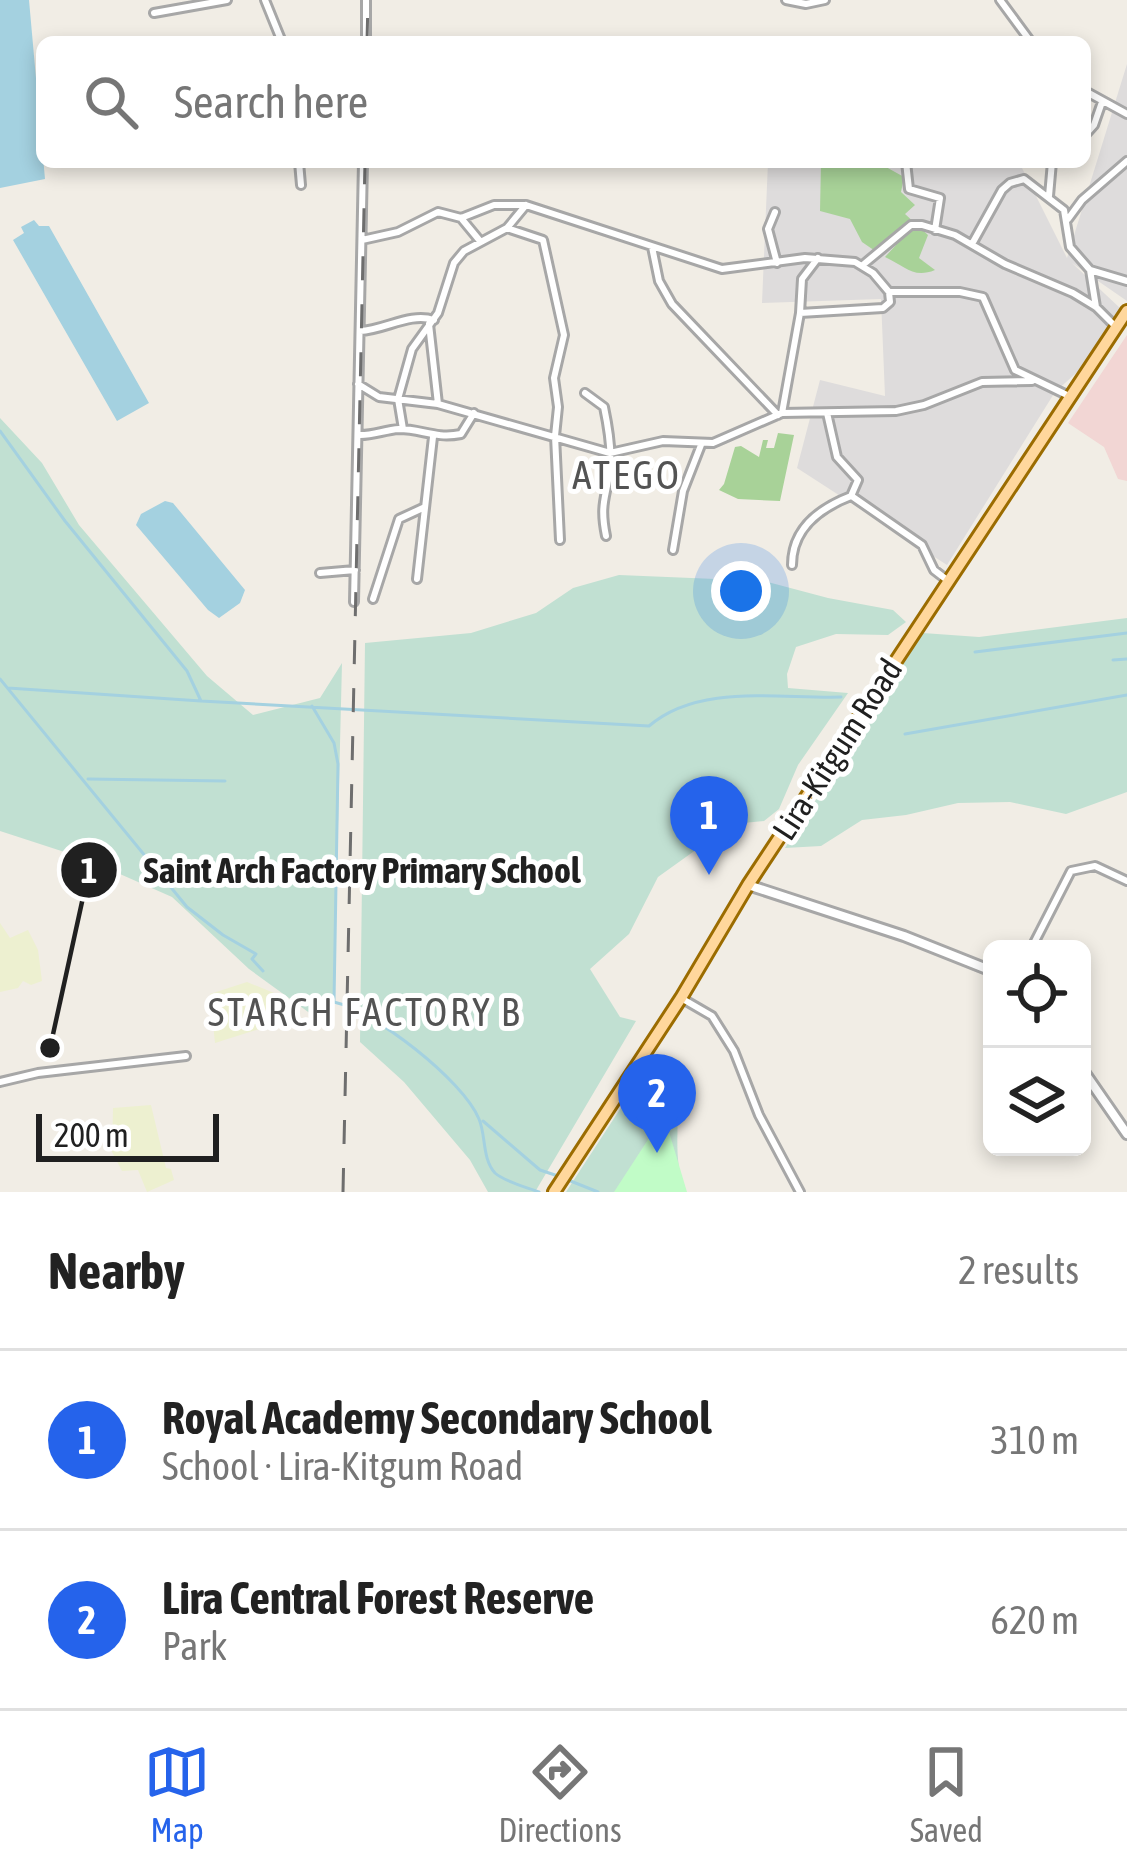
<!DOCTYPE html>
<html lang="en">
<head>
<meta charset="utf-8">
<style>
  :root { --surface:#fff; --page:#f2f2f2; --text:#222; --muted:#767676; --line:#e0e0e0; --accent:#2563eb }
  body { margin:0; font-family:"Asap Condensed",sans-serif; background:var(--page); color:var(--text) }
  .controls { position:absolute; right:36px; bottom:36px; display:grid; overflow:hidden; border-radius:18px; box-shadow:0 6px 18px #0003 }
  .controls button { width:108px; height:108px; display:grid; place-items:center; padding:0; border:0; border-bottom:3px solid var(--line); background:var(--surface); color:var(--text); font:60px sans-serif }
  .scale { position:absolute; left:36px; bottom:30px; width:183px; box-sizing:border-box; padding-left:12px; border:6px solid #202020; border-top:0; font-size:33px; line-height:42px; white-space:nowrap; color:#202020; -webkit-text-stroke:9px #fff; paint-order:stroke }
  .you { position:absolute; left:741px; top:591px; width:42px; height:42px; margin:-30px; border:9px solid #fff; border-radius:50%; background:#1a73e8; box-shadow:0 0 0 18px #1a73e833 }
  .badge { display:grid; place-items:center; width:78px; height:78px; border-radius:50%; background:var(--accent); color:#fff; font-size:39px; font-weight:700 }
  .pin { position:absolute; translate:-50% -99px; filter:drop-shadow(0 3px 6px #0008) }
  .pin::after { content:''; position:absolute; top:63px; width:42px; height:36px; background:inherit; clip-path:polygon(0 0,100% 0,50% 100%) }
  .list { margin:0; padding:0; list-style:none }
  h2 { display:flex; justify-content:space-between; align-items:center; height:156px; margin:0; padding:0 48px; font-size:51px }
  h2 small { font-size:39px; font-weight:400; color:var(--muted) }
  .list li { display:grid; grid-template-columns:78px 1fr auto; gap:36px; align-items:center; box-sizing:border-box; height:180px; padding:0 48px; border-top:3px solid var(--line) }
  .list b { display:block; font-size:45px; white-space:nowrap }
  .list p { margin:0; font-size:39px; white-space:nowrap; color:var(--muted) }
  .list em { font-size:39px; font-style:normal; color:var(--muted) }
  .icon { flex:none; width:66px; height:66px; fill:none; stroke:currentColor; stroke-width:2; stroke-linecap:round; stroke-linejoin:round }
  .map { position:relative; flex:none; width:1127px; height:1192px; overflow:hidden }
  .search { position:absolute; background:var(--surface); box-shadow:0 6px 18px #0003; left:36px; right:36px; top:36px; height:132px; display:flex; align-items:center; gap:30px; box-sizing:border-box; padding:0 42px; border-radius:18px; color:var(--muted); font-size:45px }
  .sheet { height:516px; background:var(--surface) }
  nav { display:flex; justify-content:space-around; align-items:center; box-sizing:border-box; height:168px; border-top:3px solid var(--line); background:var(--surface); font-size:33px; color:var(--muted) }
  nav a { display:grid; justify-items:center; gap:6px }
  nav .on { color:var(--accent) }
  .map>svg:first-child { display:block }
  .residential { fill:#dedcdc }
  .commercial { fill:#f2d6d4 }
  .farmland { fill:#edf0d0 }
  .forest { fill:#a8d298 }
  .wetland { fill:#c1e0d2 }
  .park { fill:#c1fcc7 }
  .water { fill:#a4d1e0 }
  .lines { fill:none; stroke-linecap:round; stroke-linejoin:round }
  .stream { stroke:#a4d1e0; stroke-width:3 }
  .minor-casing { stroke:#a7a7a7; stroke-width:12 }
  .tertiary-casing { stroke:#a7a7a7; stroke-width:14 }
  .primary-casing { stroke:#9b6c00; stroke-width:16 }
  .minor { stroke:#fff; stroke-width:6 }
  .tertiary { stroke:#fff; stroke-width:8 }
  .primary { stroke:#ffd79c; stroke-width:10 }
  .rail { stroke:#6e6e6e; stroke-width:3; stroke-dasharray:24 24; stroke-linecap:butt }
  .labels { text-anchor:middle; stroke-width:10; stroke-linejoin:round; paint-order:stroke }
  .street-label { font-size:33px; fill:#202020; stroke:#fff }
  .quarter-label { font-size:39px; letter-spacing:3px; fill:#535353; stroke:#fff }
  .leader { fill:none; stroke:#202020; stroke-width:4.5 }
  .callout-dot { fill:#202020; stroke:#fff; stroke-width:4.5 }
  .mark-label { font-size:36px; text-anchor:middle; font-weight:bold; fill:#fff }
  .callout-label { font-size:36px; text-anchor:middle; font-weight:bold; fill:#202020; stroke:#fff; stroke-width:10; stroke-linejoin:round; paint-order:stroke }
</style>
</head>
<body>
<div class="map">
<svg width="1127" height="1192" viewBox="0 0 1127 1192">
  <rect width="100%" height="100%" fill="#f1ede5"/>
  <path class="residential" d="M1127 64V301L1072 263 1121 309 1084 366 1055 392 947 565 797 468 820 380 885 396 881 299 762 303 768 162H1019L1067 258Z"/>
  <path class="commercial" d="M1127 335V481L1118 479 1104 447 1068 423Z"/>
  <path class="farmland" d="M0 923 10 938 28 930 38 950 42 981 31 985 23 981 18 988 0 992Z
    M247 982 279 995 291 1019 215 1043 210 994Z
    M151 1105 166 1168 171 1169 174 1180 147 1192 138 1170 122 1171 112 1152 113 1108Z"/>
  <path class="forest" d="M821 162H877L904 177 901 192 915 205 905 214 928 235 919 258 935 270C913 279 905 266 885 257L896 245 891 242 878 253 862 242 850 219 820 211Z
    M778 433 794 435 780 501 738 499 719 490 724 484 735 447 741 446 759 457 763 440H768L766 448H774Z"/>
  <path class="wetland" d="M0 418 42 463 79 525 207 676 253 715 320 698 342 663 333 1030 249 969 172 897 86 859 0 831Z
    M619 575 764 581 828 598 893 610 906 622 888 635 836 634 796 647 787 674 788 688 848 693 798 765 779 809 764 821 732 824 658 877 629 934 590 969 620 1017 636 1021 535 1192H488L470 1160 404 1082 360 1042 365 643 471 633 536 613 573 588Z
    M1127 618V792L1066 814 1010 802 958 803 906 815 862 820 821 846 785 848 923 633 979 637Z
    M654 1057 673 1068C685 1108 669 1148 685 1192H566Z"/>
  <path class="park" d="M664 1115 687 1192H614Z"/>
  <path class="water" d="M0 0H29L45 179 0 188Z
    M34 220 39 226H49L149 403 117 421 13 240 24 233 21 227Z
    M165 501 173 503 245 590 240 603 219 618 208 610 136 525 141 514Z"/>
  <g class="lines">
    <path class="stream" d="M0 431 65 521 187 671 201 701 649 726C699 683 779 699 841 697
      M975 652 1127 633
      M1113 660 1127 659
      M0 679 187 907 223 935 256 954 252 959 263 971
      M8 688 201 701
      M312 706 334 743 338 764 334 1002C374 1011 463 1080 479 1119 486 1135 482 1159 495 1173 505 1182 526 1187 539 1192
      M905 734 1127 695
      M88 779 225 781
      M483 1121 540 1170 558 1176
      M568 1180 598 1192"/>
    <defs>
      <path id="minor" d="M265 0 282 42
        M786 0 806 4 825 0
        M1000 0 1031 42
        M154 13 227 0
        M366 42V0
        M1085 91 1127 114
        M1085 135 1094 125 1102 102
        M299 162 301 185
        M906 162 909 189 940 198 935 230
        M1049 196 1052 162
        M775 212 768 229 777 263
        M461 218 480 241
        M1068 219 1082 200 1127 161
        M507 228 543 240 564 335 554 378 558 407 555 436 560 540
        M362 240 398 232 438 212 461 218 494 205H526L722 269 805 258 855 262 873 273 889 292H960L983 297 1015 370 1069 396
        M972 244 1002 190 1010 183 1024 179 1064 210 1070 247 1090 270 1096 307
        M652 247 659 281 672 304 778 415
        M864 264 911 225H922L955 235 1005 264 1073 293 1096 307 1115 326
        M1090 270 1127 281
        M800 313 802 279 818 258
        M429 324 438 404 610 453 663 441 713 443 782 413 896 411 924 405 982 382 1032 381
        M360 331C385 330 410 312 434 320
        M358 384 379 397 438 404
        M585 393 604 407C608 426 612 448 610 467 607 497 599 502 606 536
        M782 413 800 313 883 308 890 302 889 292
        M403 429 398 399 412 349 438 313 454 263 464 251 507 228 526 205
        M358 435C372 436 384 430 399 429 422 429 435 439 461 434L474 413
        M853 497 922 545 934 570 947 580
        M673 550 683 491 701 445
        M792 565C792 528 820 508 851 496L858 480 837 457 827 413
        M320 573 355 570
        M417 579 433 437
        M373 599 399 519 425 507
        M354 602 363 162
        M1031 949 1071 871 1095 866 1127 881
        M681 998 712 1016 734 1051 759 1115 800 1192
        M0 1082 38 1073 186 1056"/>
      <path id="tertiary" d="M748 885 904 936 992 971
        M1082 1069 1127 1134"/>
      <path id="primary" d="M554 1192 681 998 748 885 1127 311"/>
    </defs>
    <use href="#minor" class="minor-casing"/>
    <use href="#tertiary" class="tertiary-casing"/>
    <use href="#primary" class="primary-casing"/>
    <use href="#minor" class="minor"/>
    <use href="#tertiary" class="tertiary"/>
    <use href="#primary" class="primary"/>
    <path class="rail" d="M367 42 368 0
      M343 1192 365 162"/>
  </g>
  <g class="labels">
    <g class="street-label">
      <text transform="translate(837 749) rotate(-57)" y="12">Lira-Kitgum Road</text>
    </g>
    <g class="quarter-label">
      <text x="627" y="489">ATEGO</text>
      <text x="365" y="1026">STARCH FACTORY B</text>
    </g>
  </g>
  <path class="leader" d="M50 1048L89 870"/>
  <g class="callout-dot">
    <circle cx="50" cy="1048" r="12"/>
    <circle cx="89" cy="870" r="30"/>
  </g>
  <g class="mark-label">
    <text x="89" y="883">1</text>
  </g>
  <g class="callout-label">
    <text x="362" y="883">Saint Arch Factory Primary School</text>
  </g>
</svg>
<div class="controls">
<button><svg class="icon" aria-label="locate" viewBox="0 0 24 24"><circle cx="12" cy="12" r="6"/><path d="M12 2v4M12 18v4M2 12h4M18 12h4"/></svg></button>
<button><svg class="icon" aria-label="layers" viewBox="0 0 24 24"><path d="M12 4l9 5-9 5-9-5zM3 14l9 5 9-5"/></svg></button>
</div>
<div class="scale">200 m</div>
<div class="you"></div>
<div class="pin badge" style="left:709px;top:875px">1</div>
<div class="pin badge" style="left:657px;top:1153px">2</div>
<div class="search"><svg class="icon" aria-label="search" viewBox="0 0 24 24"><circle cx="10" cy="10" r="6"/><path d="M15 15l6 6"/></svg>Search here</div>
</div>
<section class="sheet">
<h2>Nearby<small>2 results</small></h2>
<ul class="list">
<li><span class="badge">1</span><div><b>Royal Academy Secondary School</b><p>School · Lira-Kitgum Road</p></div><em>310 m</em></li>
<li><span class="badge">2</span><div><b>Lira Central Forest Reserve</b><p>Park</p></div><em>620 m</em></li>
</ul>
</section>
<nav>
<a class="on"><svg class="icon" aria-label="map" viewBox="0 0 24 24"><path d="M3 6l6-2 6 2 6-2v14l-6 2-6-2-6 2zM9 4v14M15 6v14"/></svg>Map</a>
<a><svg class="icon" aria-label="directions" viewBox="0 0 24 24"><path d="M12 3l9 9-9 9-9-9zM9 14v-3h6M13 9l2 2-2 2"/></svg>Directions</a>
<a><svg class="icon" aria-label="saved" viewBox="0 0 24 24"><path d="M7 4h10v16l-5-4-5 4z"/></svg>Saved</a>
</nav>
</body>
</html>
